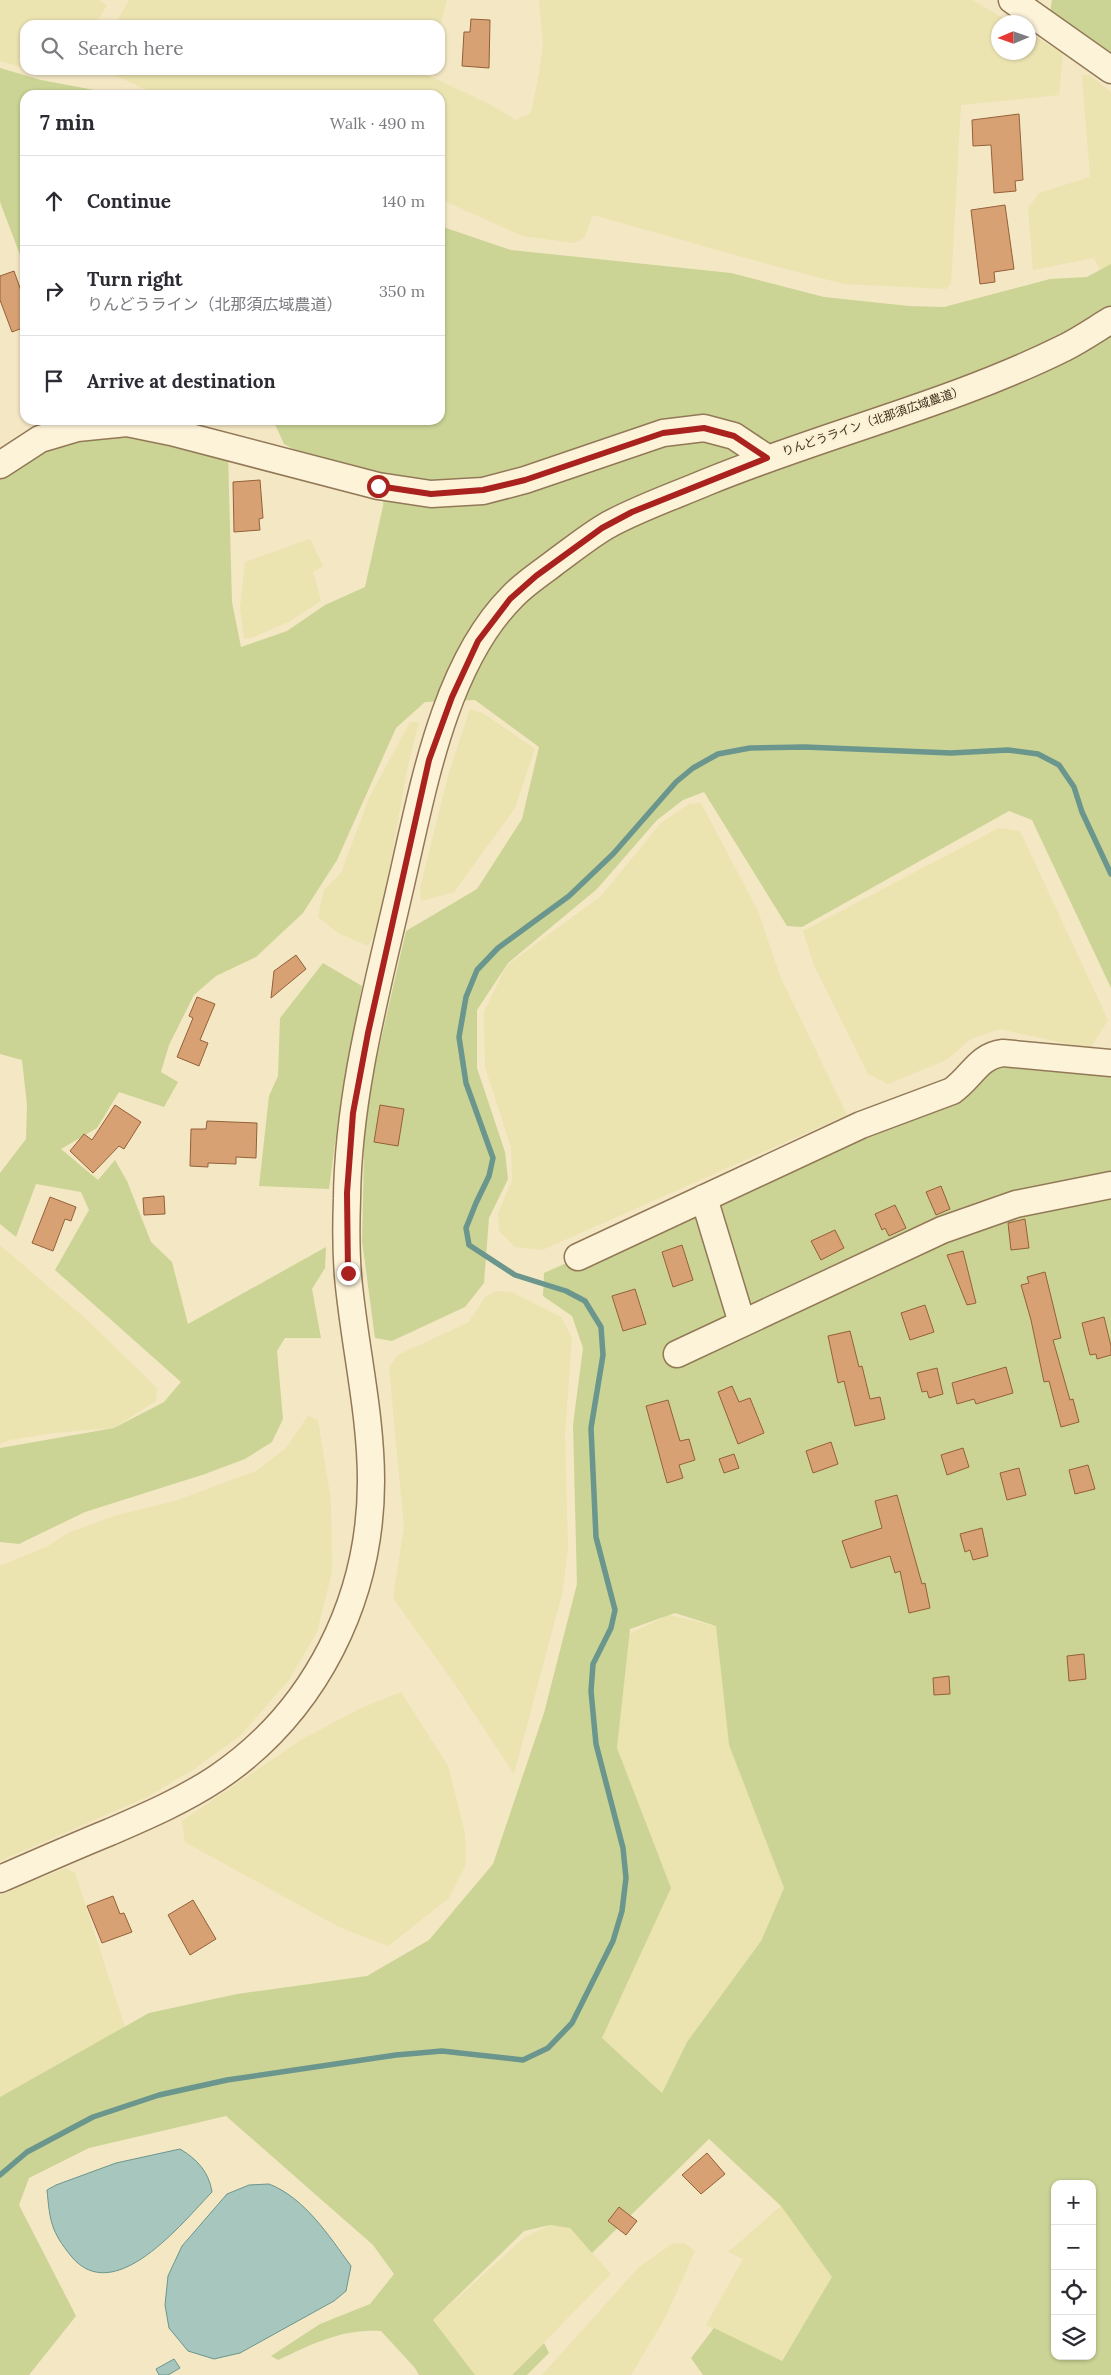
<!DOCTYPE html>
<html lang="en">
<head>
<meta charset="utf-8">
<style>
  :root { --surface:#fff; --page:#f2f2f3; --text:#2b2b33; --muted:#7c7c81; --line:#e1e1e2 }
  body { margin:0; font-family:Lora,"Noto Sans JP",serif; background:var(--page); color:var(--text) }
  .controls { position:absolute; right:15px; bottom:15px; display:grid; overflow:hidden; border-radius:10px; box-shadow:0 1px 4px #0004 }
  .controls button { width:45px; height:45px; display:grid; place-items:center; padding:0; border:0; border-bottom:1px solid var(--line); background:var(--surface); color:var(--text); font:25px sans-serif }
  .compass { position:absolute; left:991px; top:15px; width:45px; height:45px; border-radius:50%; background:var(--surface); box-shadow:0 1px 4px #0004; rotate:268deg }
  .stop { position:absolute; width:15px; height:15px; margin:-11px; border:4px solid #a9221e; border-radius:50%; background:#fff }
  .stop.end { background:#a9221e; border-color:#fff; box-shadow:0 1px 5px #0008 }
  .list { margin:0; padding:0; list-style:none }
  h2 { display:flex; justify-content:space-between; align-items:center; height:65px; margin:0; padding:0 20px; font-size:21px }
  h2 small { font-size:16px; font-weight:400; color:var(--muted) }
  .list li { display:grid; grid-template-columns:32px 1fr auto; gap:15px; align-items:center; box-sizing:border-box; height:90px; padding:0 20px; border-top:1px solid var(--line) }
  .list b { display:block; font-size:19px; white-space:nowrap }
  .list p { margin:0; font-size:16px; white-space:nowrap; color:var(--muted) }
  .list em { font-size:16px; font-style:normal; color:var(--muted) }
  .icon { flex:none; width:28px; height:28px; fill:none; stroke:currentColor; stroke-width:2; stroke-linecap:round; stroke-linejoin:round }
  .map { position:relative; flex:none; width:1111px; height:2375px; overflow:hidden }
  .search { position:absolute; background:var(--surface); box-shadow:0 1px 4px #0004; left:20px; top:20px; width:425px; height:55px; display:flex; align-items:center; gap:12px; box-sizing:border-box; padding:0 18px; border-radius:15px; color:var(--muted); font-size:19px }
  .panel { position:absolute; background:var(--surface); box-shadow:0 1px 4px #0004; left:20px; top:90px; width:425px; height:335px; border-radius:15px }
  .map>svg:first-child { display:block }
  .farmland { fill:#ebe3b0 }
  .green { fill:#cbd495; fill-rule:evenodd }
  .water { fill:#a6c6be; stroke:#6b968d }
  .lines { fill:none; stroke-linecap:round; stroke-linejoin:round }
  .stream { stroke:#6b968d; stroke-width:5.5 }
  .building { fill:#d7a174; stroke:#946039 }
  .minor-casing { stroke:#927857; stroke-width:29 }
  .minor { stroke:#fdf3d9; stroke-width:26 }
  .route { stroke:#a9221e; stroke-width:6 }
  .labels { text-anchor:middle; stroke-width:4.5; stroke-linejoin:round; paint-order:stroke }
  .street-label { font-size:12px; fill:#3f2f1d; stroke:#faf0d4 }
</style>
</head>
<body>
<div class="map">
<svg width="1111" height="2375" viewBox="0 0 1111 2375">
  <rect width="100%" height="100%" fill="#f4e7c4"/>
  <path class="farmland" d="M0 0H99L107 5 95 25H25V68L0 61Z
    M129 0H447L440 25H115Z
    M539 0H972L1010 22H998V52H1028L1029 33 1063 53 1059 95 961 105 951 284 946 289 844 284 778 267 593 215 584 238 575 243 522 236 440 199V95H158L103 70H424L423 73 489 104 516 120 531 113 539 74 543 44Z
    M1082 75H1090L1111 92V266L1100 270 1094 258 1033 270 1028 208 1039 193 1090 177Z
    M310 539 323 566 313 572 321 601 290 621 254 637 244 639 240 608 245 562Z
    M470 709 483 713 535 749 515 808 454 892 421 901 420 888 448 776Z
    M410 722H419L407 770 385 893 374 935 368 946 338 933 318 917 324 890 341 873 369 798Z
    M701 803 758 911 780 976 847 1115 542 1250 515 1247 499 1231 498 1213 512 1181 511 1147 485 1067 484 1012 506 966 601 896 661 823 689 804Z
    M999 828 1020 831 1108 1020 1090 1049 1000 1029 971 1039 946 1060 888 1084 868 1074 814 965 803 931Z
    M0 1245 85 1318 157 1388 156 1401 114 1428 54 1433 9 1440 0 1444Z
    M496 1291 511 1292 561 1317 572 1338 565 1434 568 1549 562 1594 514 1774 452 1680 393 1598 404 1527 389 1368 398 1355 469 1322 485 1297Z
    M308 1416 318 1420 331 1502 332 1572 317 1632 288 1681 241 1735 194 1769 147 1797 0 1861V1566L48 1546 68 1533 117 1515 175 1501 256 1471 285 1449Z
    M669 1615 716 1626 729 1745 784 1888 761 1941 687 2042 662 2093 602 2038 668 1894 617 1748 629 1634Z
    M401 1692 448 1766 465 1833 466 1865 448 1899 388 1946 339 1927 185 1842 182 1821 301 1740 359 1709Z
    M65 1868 75 1873 125 2027 0 2097V1895Z
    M781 2206 833 2277 781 2361 706 2325 743 2259 728 2252Z
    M550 2225 570 2228 611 2274 512 2375H475L433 2320 525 2237Z
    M684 2243 695 2251 665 2318 631 2375H542L639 2267 672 2244Z"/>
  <path class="green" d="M1052 0H1111V56L1050 12Z
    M0 68 41 80 121 95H25V268L0 202Z
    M440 226 511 250 731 273 824 297 909 306 944 307 1050 279 1087 277 1111 264V988L1032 820 1009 811 802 927 787 926 704 792 683 800 657 820 597 889 508 963 477 1010V1068L505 1152 508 1179 489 1218 484 1283 465 1307 392 1341 375 1338 362 1241 365 1109 406 931 477 889 522 819 539 747 475 700 425 702 396 728 337 860 303 913 256 957 216 976 194 995 169 1045 161 1072 178 1082 164 1107 119 1092 97 1128 61 1149 98 1180 115 1160 127 1181 151 1242 172 1262 188 1324 326 1247 325 1268 312 1289 321 1338H285L277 1351 283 1419 272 1442 245 1459 205 1474 85 1512 19 1544 0 1542V1448L114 1428 164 1402 181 1382 55 1270 89 1210 81 1192 36 1184 16 1237 0 1224V1173L26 1139 27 1105 22 1060 0 1054V476L53 443 45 420H128L228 453 232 602 241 647 287 631 325 605 365 587 383 506 386 475 310 458 284 444 273 420H440Z
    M323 963 362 986 341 1098 329 1189 259 1186 269 1096 278 1076 280 1018Z
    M992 1066 1111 1070V2375H703L691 2358 714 2328 782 2361 832 2277 781 2206 709 2139 592 2253 570 2228 550 2225 524 2231 433 2320 475 2375H419L415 2368 381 2331C343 2328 312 2344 278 2360L271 2356 320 2324 370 2304 394 2274 373 2245 226 2116 89 2148 29 2178 19 2205 76 2316 29 2375H0V2097L149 2013 237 1994 367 1976 429 1940 493 1864 544 1713 577 1584 573 1425 583 1348 572 1316 543 1296 544 1273 876 1126ZM675 1613 716 1626 729 1745 784 1888 761 1941 687 2042 662 2093 602 2038 671 1888 617 1748 630 1629ZM1055 2184H1092V2356H1055Z
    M544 2343 549 2353 527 2375H512Z"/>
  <path class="water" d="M180 2149C197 2159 209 2172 212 2192 183 2222 114 2309 71 2256 51 2231 50 2222 47 2190L56 2185 116 2163Z
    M269 2184C305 2198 329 2236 351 2266L346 2291 334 2301 240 2353 214 2359 188 2351 169 2328 165 2305 168 2276 182 2246 227 2194 249 2185Z
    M174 2359 180 2368 168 2375H159L156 2369Z"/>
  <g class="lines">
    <path class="stream" d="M0 2175 27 2152 93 2117 159 2095 227 2080 396 2055 442 2051 523 2060 548 2048 572 2023 613 1941 622 1911 626 1878 623 1848 596 1744 591 1691 593 1664 611 1628 615 1610 596 1537 591 1428 603 1355 601 1327 585 1301 566 1291 515 1275 469 1245 466 1228 476 1203 489 1176 493 1158 466 1083 459 1037 466 997 477 970 498 948 569 896 613 854 676 782 693 768 718 754 750 748 805 747 951 753 1008 750 1038 754 1059 765 1074 787 1082 812 1111 874"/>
  </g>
  <path class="building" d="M471 19 490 20 489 68 462 66 464 32H470Z
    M1019 114 1023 180 1015 181 1016 191 994 193 991 145 973 146 972 120Z
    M1005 205 1014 269 994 272 995 282 980 284 971 210Z
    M14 271 25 302V327L12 332 0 300V276Z
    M260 480 263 518 259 519 260 530 234 532 233 482Z
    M296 955 306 969 271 998 274 971Z
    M197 997 215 1004 200 1040 208 1043 199 1066 177 1057 193 1018 189 1016Z
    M115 1105 141 1122 124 1149 119 1146 93 1173 70 1151 84 1134 92 1140Z
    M380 1105 404 1109 398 1146 374 1142Z
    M207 1121 257 1123 256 1158 236 1157V1164L208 1163V1167L190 1166 191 1129H206Z
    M941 1186 950 1209 936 1215 926 1192Z
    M164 1196 165 1214 144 1215 143 1198Z
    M50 1197 76 1207 71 1221 65 1219 53 1251 32 1243Z
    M895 1205 906 1228 889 1236 885 1228 882 1230 875 1214Z
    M1025 1219 1029 1248 1011 1250 1008 1223Z
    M835 1230 844 1248 821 1260 811 1241Z
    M682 1245 693 1280 673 1287 662 1252Z
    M963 1251 976 1303 967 1305 947 1255Z
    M1045 1272 1061 1338 1053 1340 1070 1400 1073 1399 1079 1422 1061 1427 1049 1381 1044 1382 1031 1320 1021 1285 1029 1283 1027 1277Z
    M635 1289 646 1324 623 1331 612 1296Z
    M925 1305 934 1332 910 1340 901 1313Z
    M1104 1317 1111 1346V1355L1097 1359 1096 1354 1090 1355 1082 1323Z
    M850 1331 859 1367 862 1366 870 1399 880 1397 885 1419 855 1426 844 1381 838 1383 828 1336Z
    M1006 1367 1013 1393 976 1404 974 1399 957 1404 952 1383Z
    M937 1368 943 1394 929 1398 927 1391 922 1392 917 1373Z
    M732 1386 739 1402 750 1398 764 1433 738 1444 718 1392Z
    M668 1400 680 1441 689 1439 695 1460 679 1465 683 1478 667 1483 646 1406Z
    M831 1442 838 1464 813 1473 806 1451Z
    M963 1448 969 1467 947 1475 941 1455Z
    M734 1454 739 1468 724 1473 719 1459Z
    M1088 1465 1095 1489 1075 1494 1069 1470Z
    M1019 1468 1026 1495 1007 1500 1000 1473Z
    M897 1495 922 1584 925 1583 930 1608 909 1613 900 1571 895 1573 890 1556 851 1568 842 1541 882 1528 875 1501Z
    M982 1528 988 1556 973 1560 970 1550 965 1552 960 1534Z
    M1084 1654 1086 1679 1069 1681 1067 1656Z
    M949 1676 950 1694 934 1695 933 1678Z
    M113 1896 120 1914 124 1913 132 1932 102 1943 87 1906Z
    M193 1900 216 1939 190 1955 168 1915Z
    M707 2153 725 2174 701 2194 682 2175Z
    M619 2207 637 2221 626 2235 608 2221Z"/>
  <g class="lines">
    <defs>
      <path id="minor" d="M1012 0 1111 70
        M0 465 40 439 77 428 127 423 171 432 378 486 431 494 483 491 525 480 663 433 704 428 734 436 767 458
        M704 1198 742 1323
        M578 1257 861 1125 952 1091C972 1077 978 1056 1003 1053L1111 1063
        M677 1354 942 1230 1016 1204 1111 1185
        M0 1879C37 1863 73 1847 110 1832 147 1816 184 1800 217 1778 316 1711 371 1599 371 1481 371 1412 354 1344 348 1276 346 1251 346 1225 347 1199 348 1085 383 968 407 857 426 773 449 660 512 597 524 584 540 574 554 563 572 550 589 536 608 525 639 508 674 496 707 482 824 434 951 404 1064 348 1080 340 1096 329 1111 320"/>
    </defs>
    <use href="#minor" class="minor-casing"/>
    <use href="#minor" class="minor"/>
  </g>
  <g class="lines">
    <path class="route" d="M348 1273 347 1193 353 1113 368 1033 429 760 452 697 478 641 510 599 536 576 602 528 632 512 767 458 734 436 704 428 663 433 525 480 483 490 431 494 378 486"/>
  </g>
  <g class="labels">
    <g class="street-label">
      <text transform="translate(873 421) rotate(-19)" y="4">りんどうライン（北那須広域農道）</text>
    </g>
  </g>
</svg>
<div class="controls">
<button>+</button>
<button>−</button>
<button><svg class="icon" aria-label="locate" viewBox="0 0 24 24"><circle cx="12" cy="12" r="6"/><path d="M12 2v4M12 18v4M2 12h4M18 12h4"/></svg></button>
<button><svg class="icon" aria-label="layers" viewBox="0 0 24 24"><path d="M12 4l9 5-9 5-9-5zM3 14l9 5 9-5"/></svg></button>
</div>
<svg class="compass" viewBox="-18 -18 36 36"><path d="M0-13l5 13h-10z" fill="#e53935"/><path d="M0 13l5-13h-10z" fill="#7c7c81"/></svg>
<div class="stop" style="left:378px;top:486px"></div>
<div class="stop end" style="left:348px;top:1273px"></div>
<div class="search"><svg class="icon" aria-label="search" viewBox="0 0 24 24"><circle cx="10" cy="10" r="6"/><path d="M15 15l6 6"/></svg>Search here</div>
<section class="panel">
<h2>7 min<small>Walk · 490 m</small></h2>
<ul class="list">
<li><svg class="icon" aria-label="ahead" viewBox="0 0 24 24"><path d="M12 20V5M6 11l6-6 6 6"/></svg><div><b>Continue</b></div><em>140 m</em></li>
<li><svg class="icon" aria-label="right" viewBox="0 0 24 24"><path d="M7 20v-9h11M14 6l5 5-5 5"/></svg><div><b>Turn right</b><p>りんどうライン（北那須広域農道）</p></div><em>350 m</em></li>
<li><svg class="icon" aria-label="arrive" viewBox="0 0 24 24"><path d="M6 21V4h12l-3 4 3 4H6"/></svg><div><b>Arrive at destination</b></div></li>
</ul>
</section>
</div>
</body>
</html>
